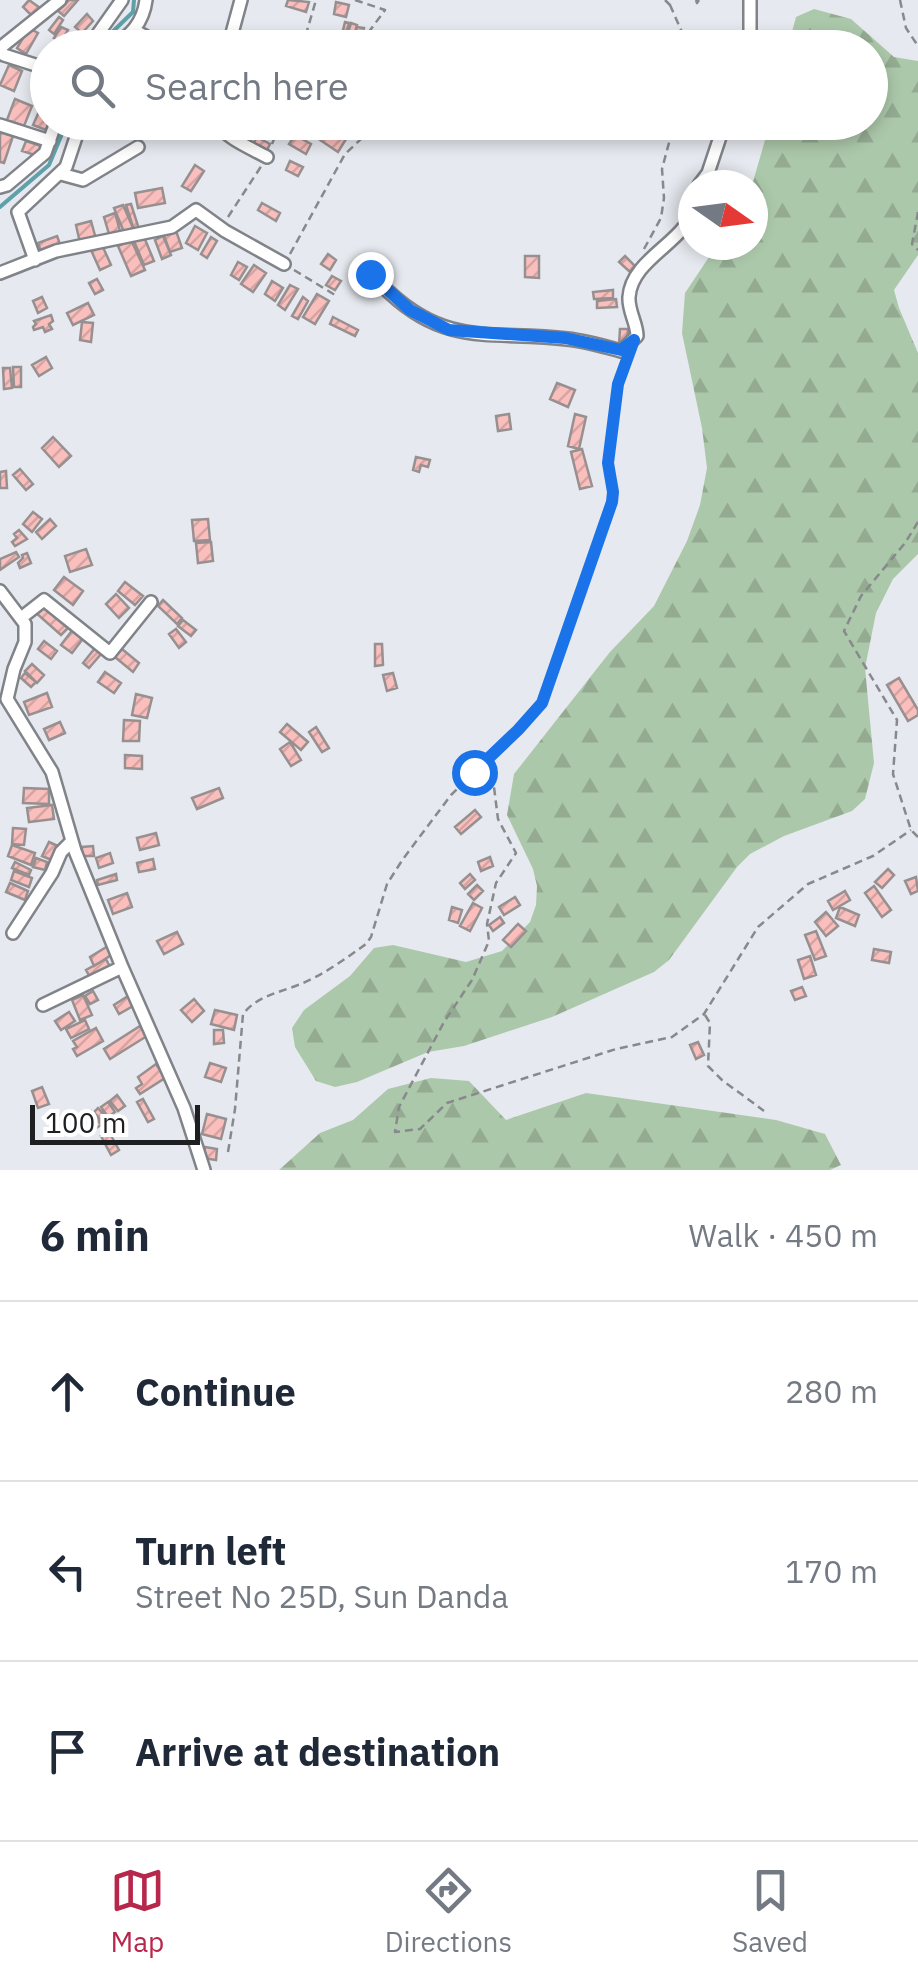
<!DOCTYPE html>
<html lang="en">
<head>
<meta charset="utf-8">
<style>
  :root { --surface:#fff; --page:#f6f6f7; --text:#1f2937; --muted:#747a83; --line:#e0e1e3; --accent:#b7264b }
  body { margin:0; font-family:"IBM Plex Sans",sans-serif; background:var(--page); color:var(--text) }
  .compass { position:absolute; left:678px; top:170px; width:90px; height:90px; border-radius:50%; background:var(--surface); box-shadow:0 5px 15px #0003; rotate:104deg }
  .scale { position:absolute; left:30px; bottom:25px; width:170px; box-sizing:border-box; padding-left:10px; border:5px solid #1e1f21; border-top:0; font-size:28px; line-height:35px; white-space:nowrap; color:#1e1f21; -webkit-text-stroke:8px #fff; paint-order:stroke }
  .stop { position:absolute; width:30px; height:30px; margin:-22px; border:8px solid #1a73e8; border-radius:50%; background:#fff }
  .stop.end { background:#1a73e8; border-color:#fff; box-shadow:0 2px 10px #0008 }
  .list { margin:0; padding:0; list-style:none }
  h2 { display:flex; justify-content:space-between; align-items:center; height:130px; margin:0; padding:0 40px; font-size:42px }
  h2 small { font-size:32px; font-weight:400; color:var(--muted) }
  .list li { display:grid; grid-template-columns:65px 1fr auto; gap:30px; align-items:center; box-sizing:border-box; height:180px; padding:0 40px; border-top:2px solid var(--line) }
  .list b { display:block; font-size:38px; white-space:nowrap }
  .list p { margin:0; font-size:32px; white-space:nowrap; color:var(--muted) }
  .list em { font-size:32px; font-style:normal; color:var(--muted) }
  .icon { flex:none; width:55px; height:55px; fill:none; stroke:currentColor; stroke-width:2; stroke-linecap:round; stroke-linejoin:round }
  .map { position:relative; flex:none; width:918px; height:1170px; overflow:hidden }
  .search { position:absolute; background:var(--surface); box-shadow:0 5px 15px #0003; left:30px; right:30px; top:30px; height:110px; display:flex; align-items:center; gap:25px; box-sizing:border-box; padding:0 35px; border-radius:55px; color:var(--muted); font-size:38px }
  .sheet { height:670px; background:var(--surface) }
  nav { display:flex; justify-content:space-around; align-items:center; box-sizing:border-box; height:140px; border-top:2px solid var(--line); background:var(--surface); font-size:28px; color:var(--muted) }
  nav a { display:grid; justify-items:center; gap:5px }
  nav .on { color:var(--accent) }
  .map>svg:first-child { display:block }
  .forest { fill:url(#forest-firs) }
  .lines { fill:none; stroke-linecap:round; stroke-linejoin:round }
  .stream { stroke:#5fa0a9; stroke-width:4 }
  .building { fill:url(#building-hatch); stroke:#989090; stroke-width:2.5 }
  .street-casing { stroke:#808388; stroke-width:16 }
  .path { stroke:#87898d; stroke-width:2.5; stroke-dasharray:8 5; stroke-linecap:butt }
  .street { stroke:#fff; stroke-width:11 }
  .route { stroke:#1a73e8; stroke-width:12 }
</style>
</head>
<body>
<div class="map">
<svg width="918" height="1170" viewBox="0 0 918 1170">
  <defs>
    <pattern id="forest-firs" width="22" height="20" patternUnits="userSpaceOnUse" patternTransform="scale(2.5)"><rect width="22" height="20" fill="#acc8aa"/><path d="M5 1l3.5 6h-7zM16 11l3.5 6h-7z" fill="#94ab92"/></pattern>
    <pattern id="building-hatch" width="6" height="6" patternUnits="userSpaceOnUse" patternTransform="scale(2.5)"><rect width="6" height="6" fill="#fabfbd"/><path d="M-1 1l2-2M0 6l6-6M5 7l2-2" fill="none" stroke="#d6a4a2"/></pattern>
  </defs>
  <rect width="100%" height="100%" fill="#e6e9ef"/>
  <path class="forest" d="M814 9 851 19 894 57 918 61V255L894 290 899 308 918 353V554L893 579 876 613 865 668 874 763 865 799 852 811 784 836 750 854 737 867 669 960 654 972 552 1017 464 1046 428 1052 357 1082 335 1087 316 1081 295 1047 292 1028 304 1010 350 976 374 948 393 945 466 962 502 951 530 922 536 905 537 886 533 869 507 815 514 774 610 652 654 606 687 541 700 505 707 468 702 428 682 333 685 293 717 245H753L752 185 770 123 870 122V48L788 47 796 17Z
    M431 1078 469 1081 506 1120 586 1093 776 1120 825 1134 841 1165 830 1170H279L320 1133 353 1120 388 1089Z"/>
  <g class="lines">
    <path class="stream" d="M100 48 103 41 133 12 134 0
      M0 207 49 165 67 122"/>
  </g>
  <path class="building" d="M29 0 40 8 32 16 23 7Z
    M69 0H78L64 16 58 11Z
    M288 0 309 2 306 12 286 6Z
    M336 2 349 5 346 17 334 14Z
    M87 14 93 21 82 33 75 27Z
    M59 17 63 20 54 34 49 30Z
    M345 22 349 23 343 47 339 46Z
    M351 23 357 25 351 46 345 44Z
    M61 27 68 30 61 42 54 38Z
    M357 27 364 28 359 48H352Z
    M29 28 38 33 26 54 17 48Z
    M175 35 192 46 191 48H178L170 43Z
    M9 65 22 71 14 91 0 85Z
    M15 99 32 106 24 126 7 120Z
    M42 105 48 107V122H50L46 130 33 125Z
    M328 127 346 139 338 152 320 140Z
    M0 132 13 136 4 163 0 162Z
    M295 135 311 144 306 154 289 144Z
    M257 137 270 144 265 154 252 146Z
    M26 141 41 146 38 156 22 151Z
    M290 161 303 167 298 176 286 170Z
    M195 165 204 171 191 191 182 186Z
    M162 188 165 203 138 208 135 193Z
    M262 203 280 213 276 221 258 210Z
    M131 204 139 229 134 230 126 205Z
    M123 205 133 228 124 232 114 208Z
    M115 213 120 231 109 234 104 217Z
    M91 221 96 239 80 243 76 225Z
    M195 226 207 233 198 250 186 243Z
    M175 228 182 248 170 252 163 233Z
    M57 236 60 244 41 252 38 243Z
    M163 236 171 255 162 259 155 240Z
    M144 237 154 261 144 265 134 241Z
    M211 237 217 241 207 258 201 254Z
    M131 240 145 270 131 276 118 246Z
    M102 245 111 265 100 270 91 250Z
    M328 254 336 260 330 270 321 264Z
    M525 256H539V278L525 277Z
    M625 256 635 266 630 272 619 262Z
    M238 262 247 267 239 280 231 275Z
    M254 265 266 273 253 292 241 284Z
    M332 276 341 281 335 290 326 285Z
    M97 279 103 290 95 294 89 283Z
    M272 281 283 288 275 301 265 294Z
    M290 285 298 289 285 310 278 305Z
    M613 290V298L594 299 593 292Z
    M317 294 329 301 315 324 303 317Z
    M42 297 47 308 38 313 33 301Z
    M303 297 308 301 298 319 292 316Z
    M616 299 617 307 597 308V301Z
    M88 303 94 315 73 325 67 313Z
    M51 315 53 321 49 324 52 329 45 332 43 327 34 330 33 327 36 324 34 321Z
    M333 317 358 330 355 336 330 324Z
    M82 322 93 323 91 342 80 340Z
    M620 329H628L627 345H619Z
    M46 357 52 368 39 376 32 365Z
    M13 367H21V387H14Z
    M3 368H10L12 388 4 389Z
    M557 383 575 390 568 407 550 399Z
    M509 414 511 429 498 431 496 416Z
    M575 414 586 417 579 449 568 446Z
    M53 437 71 456 59 467 42 448Z
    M582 449 592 486 580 489 571 452Z
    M416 457 430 460 428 467 421 465 419 472 413 470Z
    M20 469 33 484 26 490 13 475Z
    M6 471 7 488H0V472Z
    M33 512 42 519 32 532 23 524Z
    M50 519 56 526 42 539 36 532Z
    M208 519 210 540 194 541 192 520Z
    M19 530 27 539 15 546 12 542 17 538 14 534Z
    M211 542 213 561 198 563 196 543Z
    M86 549 92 565 70 572 65 556Z
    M16 552 19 557 0 570V559Z
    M27 553 31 563 20 568 18 563 23 558 22 555Z
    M64 577 83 591 73 605 54 590Z
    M125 582 143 596 135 605 118 591Z
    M116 594 129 608 119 618 106 604Z
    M163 600 182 618 177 624 158 606Z
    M42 606 68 628 61 635 36 613Z
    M183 620 196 630 191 636 178 626Z
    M74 628 85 636 72 653 61 645Z
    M176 629 186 642 179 648 169 634Z
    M44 641 57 651 51 659 38 649Z
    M375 644H382L383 665 375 666Z
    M95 648 101 654 89 668 83 663Z
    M122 649 139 663 133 672 115 657Z
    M32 664 44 675 37 683 25 671Z
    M105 672 121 683 114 693 98 682Z
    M25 673 36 682 31 687 21 678Z
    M393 673 397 688 387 691 383 675Z
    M899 678 918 710V715L908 721 887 685Z
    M47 693 52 707 29 715 24 702Z
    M136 694 152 698 147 718 132 715Z
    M124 720 140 721 139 741H123Z
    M60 722 65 733 49 740 44 729Z
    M287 724 308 742 301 750 280 732Z
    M316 727 329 748 322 752 309 732Z
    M290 742 301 760 291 766 280 749Z
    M125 755 142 756V769L125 768Z
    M24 788 49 789V804L23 803Z
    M219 788 223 798 197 809 192 798Z
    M52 805 54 819 29 822 27 808Z
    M475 810 481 817 461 834 455 827Z
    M13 828 26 829 24 845 12 844Z
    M156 833 159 845 140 850 137 838Z
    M49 842 60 847 54 861 42 856Z
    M12 845 35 853 31 865 8 856Z
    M93 846 94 856H82V847Z
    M110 853 113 863 99 868 96 858Z
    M490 857 493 866 481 871 478 862Z
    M36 858 47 862 45 870 33 867Z
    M153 859 155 869 139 872 137 863Z
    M15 862 31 870 29 875 12 868Z
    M888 869 894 875 882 888 875 882Z
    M14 871 32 878 29 887 11 880Z
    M116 874 117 880 98 885 97 880Z
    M470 874 475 880 465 889 460 883Z
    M916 877 918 891 911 894 905 881Z
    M10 883 28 891 25 900 6 892Z
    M477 885 483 891 474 900 468 894Z
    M874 886 891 910 882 917 865 893Z
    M845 891 850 900 833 910 828 901Z
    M127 893 132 907 113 914 108 900Z
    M515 897 520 905 504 915 499 907Z
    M473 903 482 908 470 931 460 926Z
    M452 907 462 910 458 923 449 920Z
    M840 907 859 915 855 926 836 918Z
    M826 912 838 926 826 936 815 922Z
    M500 917 504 923 493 931 489 925Z
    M518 924 526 931 511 947 503 940Z
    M816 931 826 956 815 960 805 935Z
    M177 932 183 944 164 954 157 941Z
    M108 946 113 954 94 966 90 957Z
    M874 949 891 952 889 963 872 960Z
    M810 956 816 975 804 979 798 960Z
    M106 959 110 967 90 977 86 970Z
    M802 987 806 996 795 1000 791 991Z
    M93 991 98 1000 90 1004 85 996Z
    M83 995 92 1015 80 1020 72 1000Z
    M128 996 133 1006 119 1014 114 1005Z
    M194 999 204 1011 192 1022 181 1010Z
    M215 1010 237 1015 234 1030 211 1024Z
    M69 1012 75 1021 61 1030 55 1021Z
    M85 1020 89 1029 71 1038 66 1029Z
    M140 1026 147 1036 110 1059 104 1049Z
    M96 1028 103 1041 77 1056 73 1049 77 1047 73 1041Z
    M214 1030H223L224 1043 214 1044Z
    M698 1042 704 1055 696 1059 690 1045Z
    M210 1063 226 1068 221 1082 205 1077Z
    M156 1064 165 1078 140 1094 136 1088 142 1084 138 1077Z
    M42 1087 49 1104 38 1108 32 1091Z
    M117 1095 125 1106 118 1111 110 1101Z
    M143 1099 154 1119 148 1122 137 1102Z
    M108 1102 115 1112 108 1117 101 1107Z
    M98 1108 111 1123 106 1127 94 1112Z
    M91 1111 101 1125 96 1128 87 1114Z
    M207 1114 226 1119 221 1139 202 1134Z
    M109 1132 119 1150 111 1155 101 1136Z
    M205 1147 217 1149 216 1160 203 1158Z"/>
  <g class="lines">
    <defs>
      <path id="street" d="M134 30 166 48
        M0 48 60 0
        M88 48 122 0
        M112 48C130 35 143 24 146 0
        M228 48 241 0
        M750 48V0
        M0 51 4 55 48 69
        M215 122C228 139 249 147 267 157
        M0 125 50 141
        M61 174 83 180 138 147
        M699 185 708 173 725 122
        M0 187 7 185 45 153 56 122
        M35 260 18 212 66 167 81 122
        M364 264C369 276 380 284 390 293 449 348 496 330 567 339 586 341 603 346 621 351L637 336C637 323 628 311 629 297 631 266 667 249 684 227 691 219 690 206 693 196
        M0 273 56 251 172 227 196 210 225 231 284 264
        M0 591 25 624V642L14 669 7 699 52 772 75 851 122 967 184 1108 204 1170
        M21 618 44 600 110 653 151 602
        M13 933 52 873 61 852 72 841
        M43 1005 122 967"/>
    </defs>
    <use href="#street" class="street-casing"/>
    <path class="path" d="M355 0 385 10 357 48
      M665 0 670 5 672 0
      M696 0 697 3 699 0
      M900 0 906 28 918 46
      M670 5 689 48
      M302 48 316 0
      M272 144 281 122
      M918 212 912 244 918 250
      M228 217 262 165
      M644 249 661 218 664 198 662 169 670 139 681 122
      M290 254 345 154 375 126 374 122
      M294 270 335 295
      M918 522 905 543 861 596 844 631 897 720 893 774 911 830 918 837
      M474 771 494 787 498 819 516 853 496 883 487 924 489 941 472 980 444 1022 399 1107 395 1132 420 1129 447 1103 616 1049 672 1037 704 1014 758 927 808 884 873 856 911 830
      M705 1015 710 1023 708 1066 722 1080 764 1111
      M228 1152 235 1109 243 1014C257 996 278 993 298 985 322 976 345 959 366 944L371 937 387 884 403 859 451 795 518 730 542 703 612 502 613 491 608 463 618 384 627 360"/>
    <use href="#street" class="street"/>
  </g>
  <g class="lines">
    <path class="route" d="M370 274 410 310 449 330 565 338 621 350 634 340 618 384 608 463 613 492 612 502 542 703 518 730 474 772"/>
  </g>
</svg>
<svg class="compass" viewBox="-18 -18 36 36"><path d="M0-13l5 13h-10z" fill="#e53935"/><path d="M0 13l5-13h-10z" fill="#747a83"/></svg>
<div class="scale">100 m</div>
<div class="stop" style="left:474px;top:772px"></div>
<div class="stop end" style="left:370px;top:274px"></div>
<div class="search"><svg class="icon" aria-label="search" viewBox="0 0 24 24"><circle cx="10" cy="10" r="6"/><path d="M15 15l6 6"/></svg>Search here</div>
</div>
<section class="sheet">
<h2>6 min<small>Walk · 450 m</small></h2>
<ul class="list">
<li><svg class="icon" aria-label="ahead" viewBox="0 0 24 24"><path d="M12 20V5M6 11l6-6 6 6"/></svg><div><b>Continue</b></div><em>280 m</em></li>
<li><svg class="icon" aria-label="left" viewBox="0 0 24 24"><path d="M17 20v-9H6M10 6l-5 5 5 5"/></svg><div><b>Turn left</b><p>Street No 25D, Sun Danda</p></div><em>170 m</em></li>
<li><svg class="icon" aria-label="arrive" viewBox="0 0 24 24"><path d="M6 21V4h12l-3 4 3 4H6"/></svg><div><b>Arrive at destination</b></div></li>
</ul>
</section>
<nav>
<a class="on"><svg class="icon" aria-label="map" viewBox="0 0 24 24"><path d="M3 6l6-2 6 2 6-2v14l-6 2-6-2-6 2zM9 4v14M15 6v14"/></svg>Map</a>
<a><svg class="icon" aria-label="directions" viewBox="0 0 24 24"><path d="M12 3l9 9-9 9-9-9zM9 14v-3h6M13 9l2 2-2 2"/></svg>Directions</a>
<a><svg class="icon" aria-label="saved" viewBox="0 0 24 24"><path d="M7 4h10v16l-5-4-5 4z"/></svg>Saved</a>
</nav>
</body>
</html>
